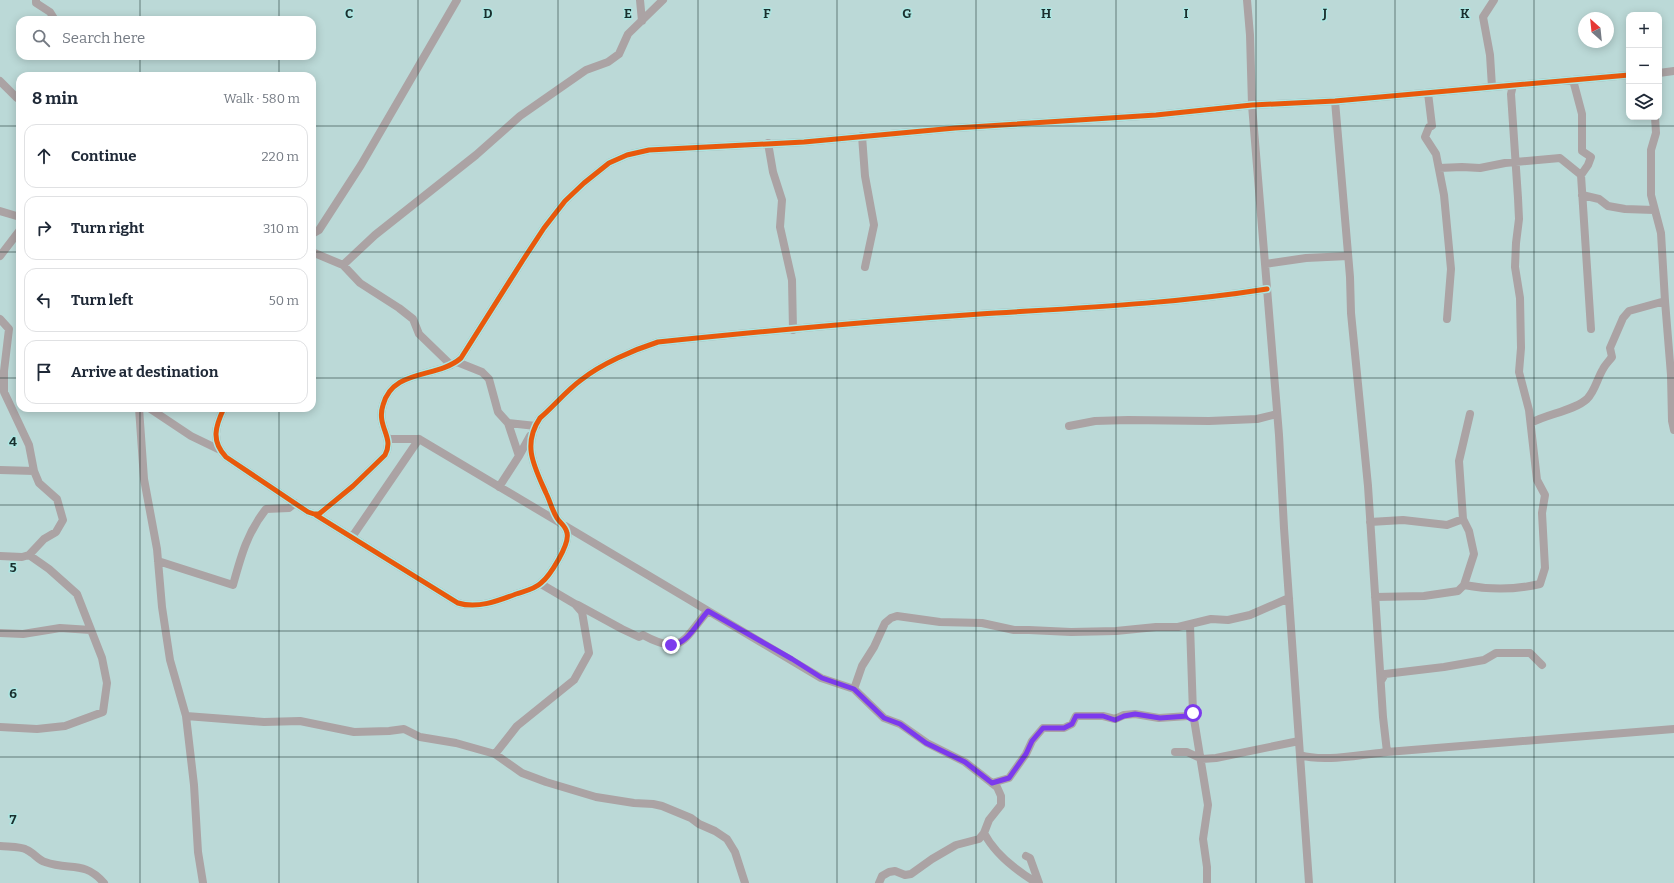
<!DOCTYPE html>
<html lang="en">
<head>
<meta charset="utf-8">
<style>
  :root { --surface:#fff; --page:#f2f2f3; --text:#1f2937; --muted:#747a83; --line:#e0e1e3 }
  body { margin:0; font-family:Bitter,serif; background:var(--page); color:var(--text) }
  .controls { position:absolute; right:12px; top:12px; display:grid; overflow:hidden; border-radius:8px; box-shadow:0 2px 10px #0003 }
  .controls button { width:36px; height:36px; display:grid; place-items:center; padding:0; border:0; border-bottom:1px solid var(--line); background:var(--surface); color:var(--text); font:20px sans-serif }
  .compass { position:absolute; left:1578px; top:12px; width:36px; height:36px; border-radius:50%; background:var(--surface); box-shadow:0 2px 10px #0003; rotate:333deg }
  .stop { position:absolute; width:12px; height:12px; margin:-9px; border:3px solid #7c3aed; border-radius:50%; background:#fff }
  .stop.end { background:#7c3aed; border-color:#fff; box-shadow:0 1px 4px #0008 }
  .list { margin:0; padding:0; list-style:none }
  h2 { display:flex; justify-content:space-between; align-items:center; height:52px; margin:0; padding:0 16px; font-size:17px }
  h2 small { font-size:13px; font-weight:400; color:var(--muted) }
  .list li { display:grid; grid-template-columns:26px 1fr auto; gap:12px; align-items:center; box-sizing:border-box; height:64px; margin:0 8px 8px; padding:0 8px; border:1px solid var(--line); border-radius:12px }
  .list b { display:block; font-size:15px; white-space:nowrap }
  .list em { font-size:13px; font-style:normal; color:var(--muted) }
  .icon { flex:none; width:22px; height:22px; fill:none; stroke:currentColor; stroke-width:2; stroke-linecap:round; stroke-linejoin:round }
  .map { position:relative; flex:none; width:1674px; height:883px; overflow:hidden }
  .search { position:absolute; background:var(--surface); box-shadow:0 2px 10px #0003; left:16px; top:16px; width:300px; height:44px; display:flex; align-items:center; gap:10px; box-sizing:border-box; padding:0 14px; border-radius:12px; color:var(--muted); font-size:15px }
  .panel { position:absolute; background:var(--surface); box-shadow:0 2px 10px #0003; left:16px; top:72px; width:300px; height:340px; border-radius:12px }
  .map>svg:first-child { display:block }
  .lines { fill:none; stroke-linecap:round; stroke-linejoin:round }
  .street { stroke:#aba3a4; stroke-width:8 }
  .cycleway-casing { stroke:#aee6e2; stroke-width:8 }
  .cycleway { stroke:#e8590c; stroke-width:5 }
  .route { stroke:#7c3aed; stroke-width:5 }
  .grid { fill:none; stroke:#192f2e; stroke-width:1; stroke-opacity:0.55 }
  .grid-label { font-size:13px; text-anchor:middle; font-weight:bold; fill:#192f2e; stroke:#aee6e2; stroke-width:3; stroke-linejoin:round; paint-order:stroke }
</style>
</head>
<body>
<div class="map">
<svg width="1674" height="883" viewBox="0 0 1674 883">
  <rect width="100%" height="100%" fill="#bbd9d7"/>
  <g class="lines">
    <path class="street" d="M36 0V3L50 12 55 20
      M640 0 642 21
      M1247 0 1250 35 1252 105 1279 435 1284 528 1309 883
      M1659 73 1674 71
      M1573 80 1582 114V151L1591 157 1588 165 1581 175 1591 329
      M0 81 17 98
      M1492 87 1490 55 1483 17 1494 0
      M1428 93 1432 126 1429 127 1425 137 1436 154 1444 195 1451 269 1447 319
      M1655 117 1656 133 1651 150V195L1661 233 1665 301 1671 375 1672 421 1674 430
      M862 136 865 176 874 225 865 267
      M768 143 773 172 782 200 780 227 792 280 793 330
      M1439 168 1462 167 1480 168 1505 163 1560 158 1581 175
      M1582 195 1599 199 1608 206 1625 209 1654 210
      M0 211 20 217
      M312 234 319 230 361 165 457 0
      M312 252 343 265 375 235 476 155 520 116 586 70 608 62 619 54 628 34 663 0
      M0 256 20 230
      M1265 264 1306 258 1348 256
      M343 265 360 283 399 308 413 319 419 334 451 365
      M0 319 9 329 4 371V392L29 445 34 471 39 483 57 499 63 520 56 532 44 539 29 555 22 557 0 556
      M457 362 482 372 489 379 498 412 508 423 519 456 499 487
      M139 408 144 479 157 549 162 607 170 660 186 716 194 785 198 852 203 883
      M149 408 191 436 220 450
      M224 408C215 427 211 441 226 457L308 512 314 514H319L353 486 385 455C395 437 376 427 383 405 393 368 437 379 461 358L523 260 544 228 565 201 584 183 609 163 627 155 649 150 804 142 955 128 1156 115 1252 105 1335 101 1629 75
      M508 423 536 426
      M1531 423C1546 414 1574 411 1587 399 1595 391 1597 379 1603 369 1605 365 1609 361 1612 357L1610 348 1623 318 1629 311 1665 301
      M1069 426 1095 421 1128 420 1209 421 1257 419 1277 414
      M388 439H419
      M519 456 530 436
      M0 470 34 471
      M316 515 458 603C477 609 498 601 516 594 525 591 535 589 541 583 550 576 570 544 567 533 566 526 560 523 557 518 552 510 550 501 546 493 534 466 522 445 540 418 554 406 566 391 581 380 601 364 633 350 658 342 765 331 872 321 980 314 1076 308 1172 304 1267 289
      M1370 522 1403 520 1447 525 1463 519
      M352 537 419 439 821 678 854 689 884 718 900 724 927 743 965 762 997 787 1001 796V805L989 820 984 833 979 839 956 845 932 859 911 874 905 875 895 871 889 872 882 876 879 883
      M158 561 233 585C241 556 247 533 266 509L289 508 295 503
      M1464 585C1490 590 1514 590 1540 584L1545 568 1542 513 1545 495 1537 480 1529 410 1519 372 1521 348 1520 298 1515 267 1516 243 1519 219 1518 198 1511 94 1513 85
      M1375 597 1424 596 1458 591 1464 585 1474 554 1469 531 1463 519 1459 461 1470 414
      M578 605 622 629 639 637 643 635C683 657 684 638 708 611
      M1190 625 1193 713 1208 805 1203 839 1207 867V883
      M0 633 23 634 60 628 91 630
      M1381 681 1385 674 1444 667 1484 660 1496 653H1530L1542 665
      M854 689 862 666 874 647 885 623 891 618 897 616 940 622 982 623 1014 630H1029L1071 632 1116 631 1156 627H1178L1211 619 1228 620 1250 615 1289 598
      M186 716 264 722 300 721 354 732 389 731 404 729 420 737 456 743 495 754 522 773 546 782 596 797 634 803 653 804 662 806 691 818 699 824 715 831 727 839 735 852 745 883
      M0 727 37 729 65 726 103 712 107 683 102 658 77 594 49 569 29 555
      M1175 752H1187L1202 759 1216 758 1299 741
      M1387 752 1674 729
      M495 754 517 726 574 680 589 653 582 612 575 604 541 584
      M1300 755C1322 762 1363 755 1387 752L1383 717 1368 486 1351 313 1350 277 1335 101
      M992 783 1009 778 1026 754 1032 741 1043 728H1064L1072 724 1076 716H1103L1115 719 1124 715 1135 714 1159 718 1188 716 1193 713
      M984 833C995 854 1017 871 1037 883
      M0 846C8 847 21 846 27 850 34 853 38 860 45 862 70 871 84 860 104 883
      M1026 856 1030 858 1039 883"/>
    <defs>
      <path id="cycleway" d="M224 408C215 427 211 441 226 457L308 512 314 514H319L353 486 385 455C395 437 376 427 383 405 393 368 437 379 461 358L523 260 544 228 565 201 584 183 609 163 627 155 649 150 804 142 955 128 1156 115 1252 105 1335 101 1629 75
        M316 515 458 603C477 609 498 601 516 594 525 591 535 589 541 583 550 576 570 544 567 533 566 526 560 523 557 518 552 510 550 501 546 493 534 466 522 445 540 418 554 406 566 391 581 380 601 364 633 350 658 342 765 331 872 321 980 314 1076 308 1172 304 1267 289"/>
    </defs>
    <use href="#cycleway" class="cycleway-casing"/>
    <use href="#cycleway" class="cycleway"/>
  </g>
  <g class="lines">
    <path class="route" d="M671 645C688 644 697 623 708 611L792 659 822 678 854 689 884 718 900 724 926 743 965 762 992 783 1009 778 1026 754 1032 741 1043 728H1064L1072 724 1076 716H1103L1115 720 1124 716 1135 714 1160 718 1188 716 1193 713"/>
  </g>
  <path class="grid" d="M140 0V20M279 0V20M418 0V883M558 0V883M698 0V883M837 0V883M976 0V883M1116 0V883M1256 0V883M1395 0V883M1534 0V883M140 56V76M279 56V76M0 126H20M312 126H1674M0 252H20M312 252H1674M0 378H20M312 378H1674M140 408V883M279 408V883M0 505H1674M0 631H1674M0 757H1674"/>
  <g class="grid-label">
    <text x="349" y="18">C</text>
    <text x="488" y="18">D</text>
    <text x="628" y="18">E</text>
    <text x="767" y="18">F</text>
    <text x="907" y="18">G</text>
    <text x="1046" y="18">H</text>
    <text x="1186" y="18">I</text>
    <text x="1325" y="18">J</text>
    <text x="1465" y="18">K</text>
    <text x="13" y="446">4</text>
    <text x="13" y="572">5</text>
    <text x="13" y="698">6</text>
    <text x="13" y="824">7</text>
  </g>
</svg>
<div class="controls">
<button>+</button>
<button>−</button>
<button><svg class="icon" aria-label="layers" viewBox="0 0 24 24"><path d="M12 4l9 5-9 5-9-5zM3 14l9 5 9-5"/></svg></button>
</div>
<svg class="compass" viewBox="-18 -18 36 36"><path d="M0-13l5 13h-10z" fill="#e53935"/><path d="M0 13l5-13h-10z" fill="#747a83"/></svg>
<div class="stop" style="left:1193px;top:713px"></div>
<div class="stop end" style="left:671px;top:645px"></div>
<div class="search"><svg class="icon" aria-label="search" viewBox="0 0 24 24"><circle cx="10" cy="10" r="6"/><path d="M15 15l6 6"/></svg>Search here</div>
<section class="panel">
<h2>8 min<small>Walk · 580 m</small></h2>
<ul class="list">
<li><svg class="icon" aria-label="ahead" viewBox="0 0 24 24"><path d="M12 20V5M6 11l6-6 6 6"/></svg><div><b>Continue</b></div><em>220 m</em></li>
<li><svg class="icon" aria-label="right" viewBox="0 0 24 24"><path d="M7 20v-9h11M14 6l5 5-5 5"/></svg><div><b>Turn right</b></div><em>310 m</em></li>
<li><svg class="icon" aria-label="left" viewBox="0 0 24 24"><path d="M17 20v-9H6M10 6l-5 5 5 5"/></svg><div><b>Turn left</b></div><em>50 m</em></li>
<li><svg class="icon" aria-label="arrive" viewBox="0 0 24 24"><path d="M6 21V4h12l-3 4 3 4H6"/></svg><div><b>Arrive at destination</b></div></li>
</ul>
</section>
</div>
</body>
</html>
